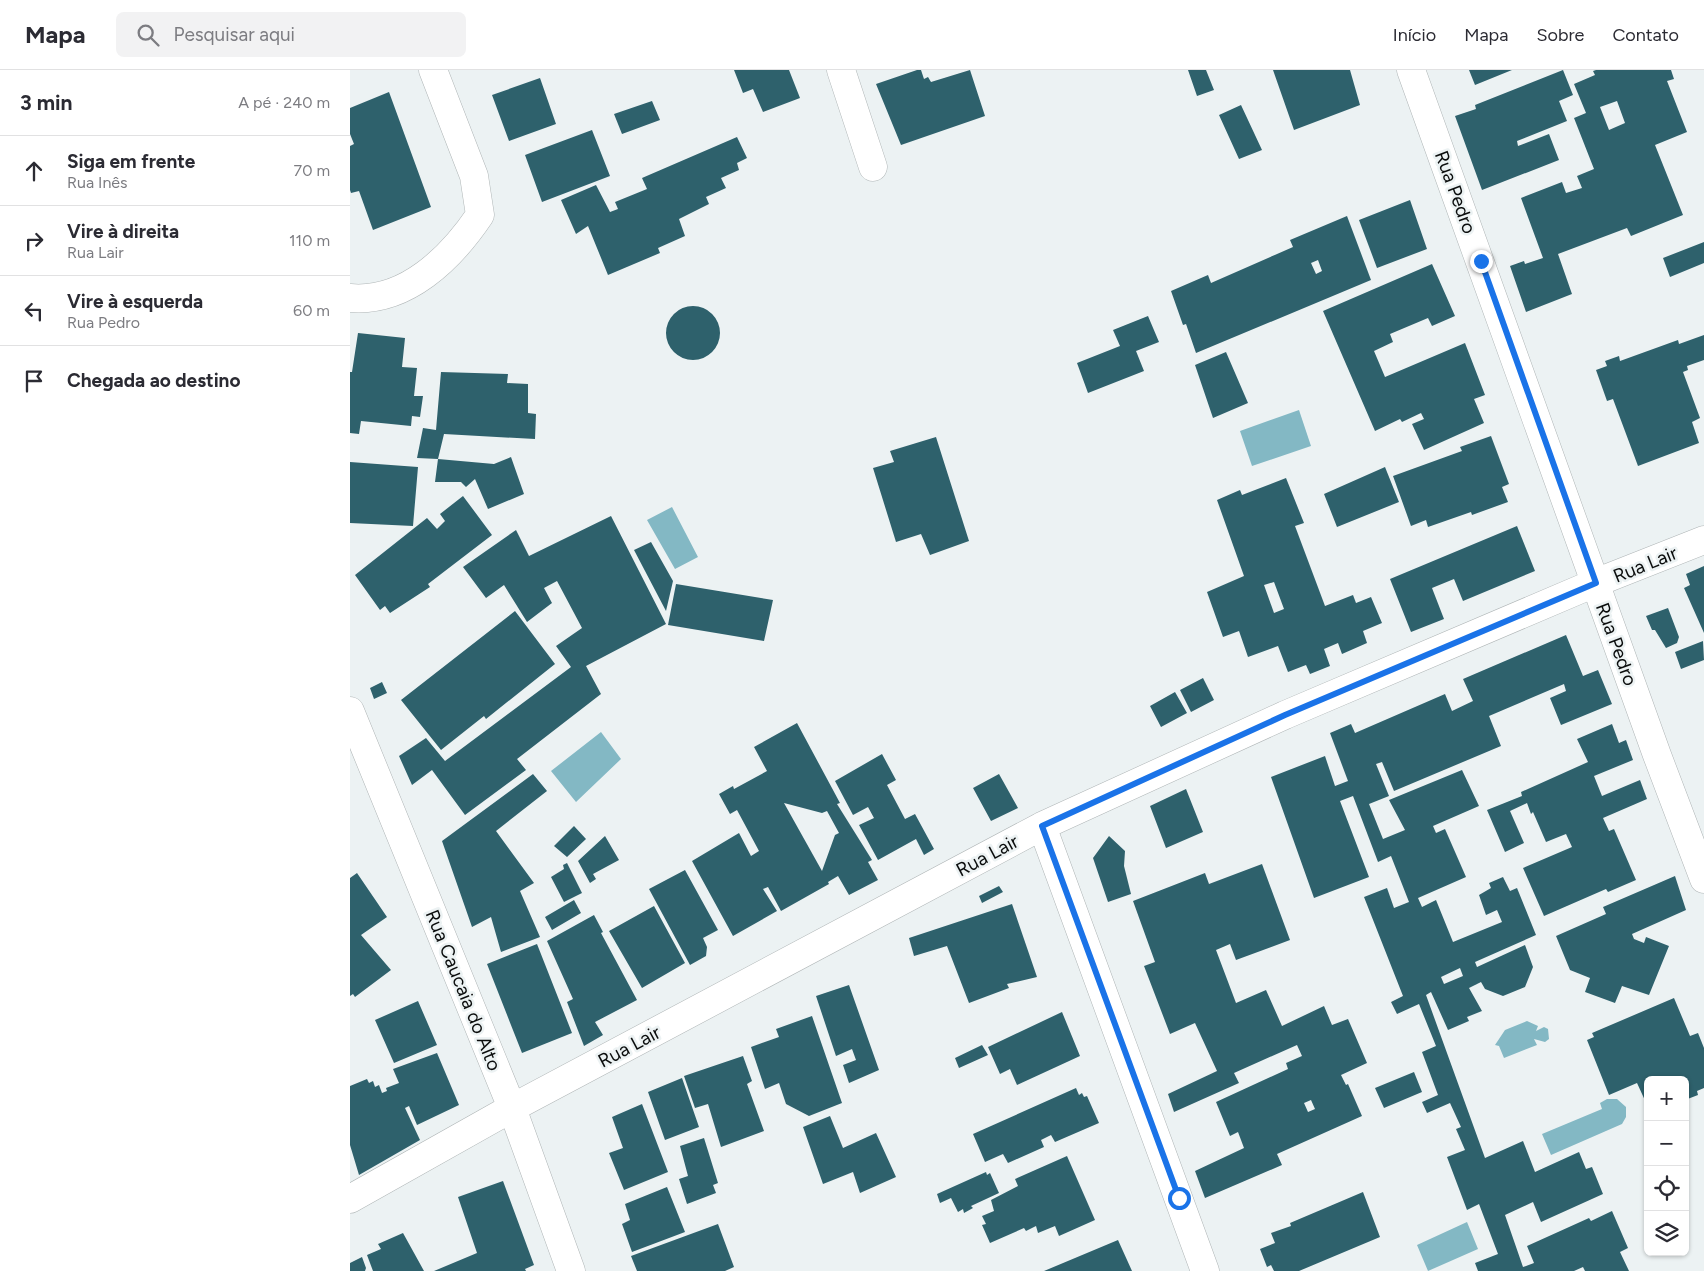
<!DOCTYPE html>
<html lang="pt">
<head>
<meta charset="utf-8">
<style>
  :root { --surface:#fff; --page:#f2f2f3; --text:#2b2b33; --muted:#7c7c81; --line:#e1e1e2 }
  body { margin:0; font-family:Figtree,sans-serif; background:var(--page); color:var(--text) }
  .controls { position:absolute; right:15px; bottom:15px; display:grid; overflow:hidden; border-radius:8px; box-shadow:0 1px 4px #0004 }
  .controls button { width:45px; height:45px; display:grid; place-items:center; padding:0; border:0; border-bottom:1px solid var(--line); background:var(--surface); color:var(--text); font:25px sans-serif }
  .stop { position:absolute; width:15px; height:15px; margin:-11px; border:4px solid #1a73e8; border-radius:50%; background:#fff }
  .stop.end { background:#1a73e8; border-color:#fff; box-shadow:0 1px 5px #0008 }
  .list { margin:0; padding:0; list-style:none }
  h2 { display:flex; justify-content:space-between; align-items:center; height:65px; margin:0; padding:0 20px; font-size:21px }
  h2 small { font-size:16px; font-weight:400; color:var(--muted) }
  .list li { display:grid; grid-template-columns:32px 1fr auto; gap:15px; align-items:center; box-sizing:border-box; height:70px; padding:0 20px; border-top:1px solid var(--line) }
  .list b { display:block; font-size:19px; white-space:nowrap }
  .list p { margin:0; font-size:16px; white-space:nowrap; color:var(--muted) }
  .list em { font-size:16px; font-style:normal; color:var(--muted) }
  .icon { flex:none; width:28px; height:28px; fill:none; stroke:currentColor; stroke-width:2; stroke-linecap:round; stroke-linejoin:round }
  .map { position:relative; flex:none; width:1354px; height:1201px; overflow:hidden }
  header { display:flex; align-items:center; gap:30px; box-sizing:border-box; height:70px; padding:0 25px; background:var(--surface); border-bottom:1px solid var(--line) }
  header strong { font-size:24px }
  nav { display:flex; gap:28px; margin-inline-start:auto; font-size:18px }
  .search { width:350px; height:45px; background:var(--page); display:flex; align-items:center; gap:12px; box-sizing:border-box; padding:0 18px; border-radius:8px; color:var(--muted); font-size:19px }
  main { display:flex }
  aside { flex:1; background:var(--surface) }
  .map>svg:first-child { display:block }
  .water { fill:#83b8c4 }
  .building { fill:#2e616c; fill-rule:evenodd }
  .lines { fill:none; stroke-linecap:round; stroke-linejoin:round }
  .minor-casing { stroke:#afb5b6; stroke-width:29 }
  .minor { stroke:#fff; stroke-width:28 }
  .route { stroke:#1a73e8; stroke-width:6 }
  .labels { text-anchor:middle; stroke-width:5; stroke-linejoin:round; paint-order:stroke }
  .street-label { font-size:19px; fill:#0b0d0d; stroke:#ecf2f3 }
</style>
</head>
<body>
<header>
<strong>Mapa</strong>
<div class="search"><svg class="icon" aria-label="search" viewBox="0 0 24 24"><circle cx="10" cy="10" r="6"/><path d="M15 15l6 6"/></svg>Pesquisar aqui</div>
<nav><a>Início</a><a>Mapa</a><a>Sobre</a><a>Contato</a></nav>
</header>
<main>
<aside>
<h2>3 min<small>A pé · 240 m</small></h2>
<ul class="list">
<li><svg class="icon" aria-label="ahead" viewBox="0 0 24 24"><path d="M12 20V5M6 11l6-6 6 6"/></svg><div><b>Siga em frente</b><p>Rua Inês</p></div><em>70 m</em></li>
<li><svg class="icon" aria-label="right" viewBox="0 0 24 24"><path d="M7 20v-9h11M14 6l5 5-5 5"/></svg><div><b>Vire à direita</b><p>Rua Lair</p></div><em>110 m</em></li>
<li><svg class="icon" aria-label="left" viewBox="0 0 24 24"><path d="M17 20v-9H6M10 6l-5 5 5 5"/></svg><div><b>Vire à esquerda</b><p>Rua Pedro</p></div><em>60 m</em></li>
<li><svg class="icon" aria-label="arrive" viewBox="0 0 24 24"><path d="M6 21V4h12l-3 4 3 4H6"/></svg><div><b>Chegada ao destino</b></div></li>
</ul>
</aside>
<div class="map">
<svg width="1354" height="1201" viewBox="0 0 1354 1201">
  <rect width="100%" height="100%" fill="#ecf2f3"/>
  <path class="water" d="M949 340 961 376 902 396 890 361Z
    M322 437 348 487 325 499 297 450Z
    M251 662 271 689 226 732 201 701Z
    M1177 951 1188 956 1186 961 1194 957 1198 959 1199 969 1195 972 1184 969 1187 975 1154 988 1149 976 1145 975 1155 960Z
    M1257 1029H1267L1276 1037V1047L1272 1054 1201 1085 1192 1064 1252 1039 1250 1033Z
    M1117 1152 1128 1179 1078 1201 1067 1175Z"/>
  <path class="building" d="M384 0H439L450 28 413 42 403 19 393 23Z
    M567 0H571L574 9 578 7 581 12 620 0 635 46 551 75 526 14Z
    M838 0H856L864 20 847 26Z
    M923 0H1000L1010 35 944 60Z
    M1119 0H1162L1125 15Z
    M1213 0 1223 25 1209 31 1217 51 1167 71 1168 76 1199 64 1209 90 1132 120 1105 46 1126 39 1125 35Z
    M1246 0H1321L1324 9 1317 11 1337 62 1305 75 1333 145 1281 166 1277 158 1208 184 1222 224 1176 242 1160 196 1174 191 1175 194 1193 188 1171 128 1212 112 1216 123 1232 118 1227 106 1244 99 1224 48 1236 43 1224 14 1245 5 1243 1ZM1267 31 1275 53 1259 60 1250 37Z
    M190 8 206 54 159 71 142 25Z
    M39 22 81 137 23 160 9 121 1 123 0 120V76L4 74 0 64V38Z
    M302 31 310 50 272 64 264 44Z
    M891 35 912 80 889 89 869 45Z
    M242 60 260 106 192 132 175 85Z
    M387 67 397 88 387 93 389 100 371 108 376 118 356 127 359 134 329 149 335 166 308 178 310 183 258 205 238 156 226 164 211 130 246 115 260 142 268 139 265 132 297 119 292 108Z
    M1060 130 1077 179 1027 198 1009 150Z
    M997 146 1021 210 846 283 836 254 833 255 821 221 858 205 861 213 943 177 940 170ZM968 190 972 201 966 204 961 193Z
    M1354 172V193L1320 207 1313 188Z
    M1082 194 1105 246 1082 256 1078 248 1040 264 1043 272 1024 281 1035 307 1115 273 1135 325 1124 329 1134 353 1074 380 1062 354 1074 349 1071 343 1052 352 1050 349 1025 361 973 241Z
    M316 263a27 27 0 1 1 54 0a27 27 0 1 1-54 0Z
    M798 246 809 272 786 281 794 301 738 323 727 293 770 276 763 260Z
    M8 263 55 268 52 297 67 298 64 326H73L70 347 62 346 61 356 11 351 9 364 0 363V302H2Z
    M1354 265V290L1337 296 1338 300 1333 302 1350 348 1342 352 1349 373 1288 396 1263 329 1257 331 1246 300 1257 296 1255 291 1269 286 1270 291 1328 270 1329 274Z
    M876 282 898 333 863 348 845 295Z
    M91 302 158 304 157 313 178 314V343L186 344 185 369 94 364 88 389 67 388 73 358 86 360Z
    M1141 366 1159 414 1152 417 1158 432 1122 445 1121 442 1078 457 1076 450 1061 456 1043 406 1112 381 1110 377Z
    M586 367 619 471 580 485 571 464 546 472 523 398 544 392 540 381Z
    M161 387 174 424 138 439 125 409 116 417 111 412H85L88 389 144 394Z
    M0 392 68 397 63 456 0 453Z
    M1035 397 1049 432 987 457 974 424Z
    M936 408 954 453 945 456 975 536 1003 525 1006 533 1021 527 1032 553 1013 561 1017 573 992 584 988 573 974 579 980 596 960 604 956 595 938 602 928 576 898 587 889 561 873 567 857 522 894 506 867 430 890 420 892 425ZM924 512 934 539 924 543 914 515Z
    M113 426 142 465 78 514 80 517 40 543 35 536 30 540 5 505 77 448 87 459 95 451 90 444Z
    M261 446 316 554 236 596 251 624 167 689 176 700 115 745 82 700 62 715 49 686 76 668 95 691 221 597 206 576 232 558 207 511 194 518 202 533 177 552 154 515 136 528 113 497 166 460 179 486Z
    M1167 456 1185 501 1113 531 1104 509 1082 518 1094 549 1061 562 1040 509Z
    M301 472 323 511 316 541 284 480Z
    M1354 496V563L1334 518 1340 515 1336 504Z
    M326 514 423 530 414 571 318 555Z
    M1318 538 1329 567 1327 573 1316 578 1305 560H1302L1296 546Z
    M165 541 205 594 136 649 134 646 91 680 51 630Z
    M1216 565 1233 606 1248 600 1262 634 1211 655 1200 628 1216 621 1214 614 1139 646 1151 676 1044 721 1032 692 1026 694 1039 726 1019 734 1033 769 1055 760 1039 730 1112 700 1129 736 1083 756 1086 763 1095 759 1116 807 1068 828 1072 837 1086 830 1103 872 1152 852 1147 840 1136 845 1129 825 1141 818 1139 813 1153 807 1160 821 1167 818 1186 865 1125 892 1127 897 1175 875 1183 897 1175 917 1153 926 1135 919 1131 912 1119 918 1132 941 1117 947 1119 951 1098 960 1081 922 1076 925 1135 1088 1173 1071 1185 1102 1229 1082 1236 1099 1242 1097 1253 1124 1191 1152 1183 1132 1155 1145 1173 1197 1184 1193 1177 1176 1239 1148 1241 1151 1262 1141 1278 1178 1270 1182 1279 1201H1235L1233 1197 1224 1201H1128L1125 1193 1148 1184 1129 1134 1117 1140 1097 1087 1115 1080 1106 1059 1111 1057 1100 1033 1077 1043 1072 1032 1088 1025 1072 982 1086 976 1069 934 1047 944 1041 932 1053 926 1014 827 1037 818 1044 838 1059 832 1041 786 1028 792 1003 726 990 731 1019 807 964 828 921 707 975 686 985 716 998 711 980 663 1001 654 1005 663 1095 624 1102 641 1123 631 1113 609ZM1110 898 1113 906 1094 914 1091 907Z
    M1353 571 1354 590 1331 599 1325 582Z
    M853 608 864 630 841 642 830 620Z
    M32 612 37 623 24 629 20 618Z
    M825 622 837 643 811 657 800 636Z
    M447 653 490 733 487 734 522 790 518 792 528 810 499 825 488 806 478 812 479 814 431 841 418 817 413 819 427 841 383 866 342 791 389 763 401 786 409 781 387 740 380 744 369 724 383 716 384 719 417 701 404 677ZM434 733 472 743 477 741 489 763 485 765 472 801Z
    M1262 654 1269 673 1276 670 1283 690 1244 706 1252 726 1290 710 1297 729 1253 748 1259 761 1264 759 1286 810 1258 822 1256 819 1194 846 1173 798 1222 777 1216 764 1196 772 1183 742 1181 744 1177 733 1160 741 1174 773 1155 782 1137 740 1172 726 1171 722 1238 692 1227 669Z
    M532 684 546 710 537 715 555 749 565 744 584 779 574 785 566 769 528 790 509 755 524 748 518 737 503 745 485 711Z
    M183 704 197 721 146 761 184 813 170 821 190 867 151 882 141 847 122 857 92 771Z
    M649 704 668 738 641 751 623 718Z
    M836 719 853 762 816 778 800 736Z
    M224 756 236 769 217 787 204 776Z
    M255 766 269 790 243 804 246 809 240 813 228 791Z
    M759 766 775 781 774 796 781 824 758 832 743 788Z
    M217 793 232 823 214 832 201 807 214 799 213 795Z
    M912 794 940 870 886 890 880 874 866 880 886 933 916 920 932 956 974 936 982 955 998 949 1017 993 991 1005 996 1015 998 1014 1012 1046 927 1084 932 1095 855 1128 845 1101 894 1078 888 1062 880 1066 866 1032 938 999 936 993 952 986 947 975 884 1003 889 1013 824 1042 818 1024 867 1001 845 953 820 964 794 896 805 892 783 831 855 803 859 814ZM961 1030 965 1039 958 1042 954 1033Z
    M335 800 368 860 353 868 357 877 356 886 340 895 299 819Z
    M7 803 37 847 11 865 41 900 5 927 3 924 0 926V808Z
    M1325 806 1336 840 1282 864 1284 869 1294 873 1296 867 1319 876 1299 925 1272 916 1265 933 1235 922 1240 908 1220 900 1206 866 1256 844 1253 837Z
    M649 816 653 822 632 833 629 826Z
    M224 830 231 843 202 860 195 847Z
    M662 834 687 907 657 914 659 918 619 933 597 876 564 886 559 868Z
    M304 836 335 893 292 918 259 861Z
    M244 845 253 862 251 863 287 930 245 952 253 965 234 976 217 932 223 929 197 871Z
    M187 874 222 963 172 983 137 894Z
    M499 915 529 1000 499 1013 493 995 506 990 502 979 486 986 466 926Z
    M1324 928 1340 966 1348 963 1354 978V1018L1347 1021 1348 1025 1335 1030V1010H1298V1037L1287 1013 1259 1025 1237 970 1244 967 1242 963Z
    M68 931 87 975 44 993 25 950Z
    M712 942 730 986 667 1015 660 999 650 1004 638 977Z
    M462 946 492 1033 459 1046 436 1034 429 1013 415 1019 401 977 429 967 426 959Z
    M632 975 638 985 609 998 605 988Z
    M87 983 109 1035 67 1055 59 1036 55 1038 70 1070 9 1105 0 1075V1016L17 1009 19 1013 23 1011 25 1017 29 1015 32 1023 37 1021 36 1018 49 1013 43 999Z
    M393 986 402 1011 397 1014 414 1061 371 1077 358 1034 345 1038 334 1006Z
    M1064 1002 1072 1022 1034 1038 1025 1018Z
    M332 1008 349 1057 315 1070 298 1022Z
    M726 1018 729 1025 732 1023 734 1027 737 1026 749 1053 705 1072 701 1065 691 1070 694 1077 658 1093 653 1084 635 1092 623 1064Z
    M292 1034 318 1102 274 1120 259 1083 273 1078 262 1047Z
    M480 1046 493 1078 526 1063 546 1107 510 1123 503 1102 473 1114 453 1057Z
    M354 1068 368 1113 363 1115 366 1123 337 1134 329 1109 338 1106 330 1076Z
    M717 1086 745 1150 709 1166 705 1156 688 1163 686 1156 676 1161 674 1158 640 1173 632 1155 636 1154 632 1146 644 1141 641 1130 668 1116 665 1109Z
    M636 1102 637 1105 640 1103 649 1123 621 1136 623 1138 614 1143 613 1139 608 1142 601 1128 590 1133 587 1124Z
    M153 1111 184 1195 175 1199 176 1201H84L127 1183 108 1127Z
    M317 1117 335 1162 282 1182 272 1154 280 1150 275 1134Z
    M1013 1122 1030 1167 949 1201H924L921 1195 917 1197 910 1179 925 1173 921 1163 941 1156 940 1153Z
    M368 1154 384 1197 375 1201H287L281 1186Z
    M53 1163 74 1201H23L17 1185 31 1179 28 1174Z
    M768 1170 782 1201H694Z
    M12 1187 16 1198 15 1201H0V1193Z"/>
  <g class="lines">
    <defs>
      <path id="minor" d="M491 0 523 97
        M1061 0 1307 685 1354 809
        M0 228C56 233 101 188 130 145L124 106 83 0
        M0 641 162 1038 221 1201
        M692 756 855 1201
        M0 1129 162 1038 692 756 935 645 1245 513 1354 470"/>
    </defs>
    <use href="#minor" class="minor-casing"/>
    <use href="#minor" class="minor"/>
  </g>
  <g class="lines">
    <path class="route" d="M829 1128 692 756 935 645 1246 513 1131 191"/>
  </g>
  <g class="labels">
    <g class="street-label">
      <text transform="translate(1106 122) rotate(70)" y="7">Rua Pedro</text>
      <text transform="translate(1295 494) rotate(-22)" y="7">Rua Lair</text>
      <text transform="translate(1267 574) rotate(70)" y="7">Rua Pedro</text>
      <text transform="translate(637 785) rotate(-28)" y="7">Rua Lair</text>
      <text transform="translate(114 920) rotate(68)" y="7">Rua Caucaia do Alto</text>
      <text transform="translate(279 976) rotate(-28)" y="7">Rua Lair</text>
    </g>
  </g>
</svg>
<div class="controls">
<button>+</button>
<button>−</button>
<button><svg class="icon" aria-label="locate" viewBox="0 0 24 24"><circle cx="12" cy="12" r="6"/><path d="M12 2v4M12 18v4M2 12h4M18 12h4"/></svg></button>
<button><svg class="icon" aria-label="layers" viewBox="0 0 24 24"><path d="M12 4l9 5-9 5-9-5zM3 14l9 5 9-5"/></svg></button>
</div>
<div class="stop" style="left:829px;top:1128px"></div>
<div class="stop end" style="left:1131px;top:191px"></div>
</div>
</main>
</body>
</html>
